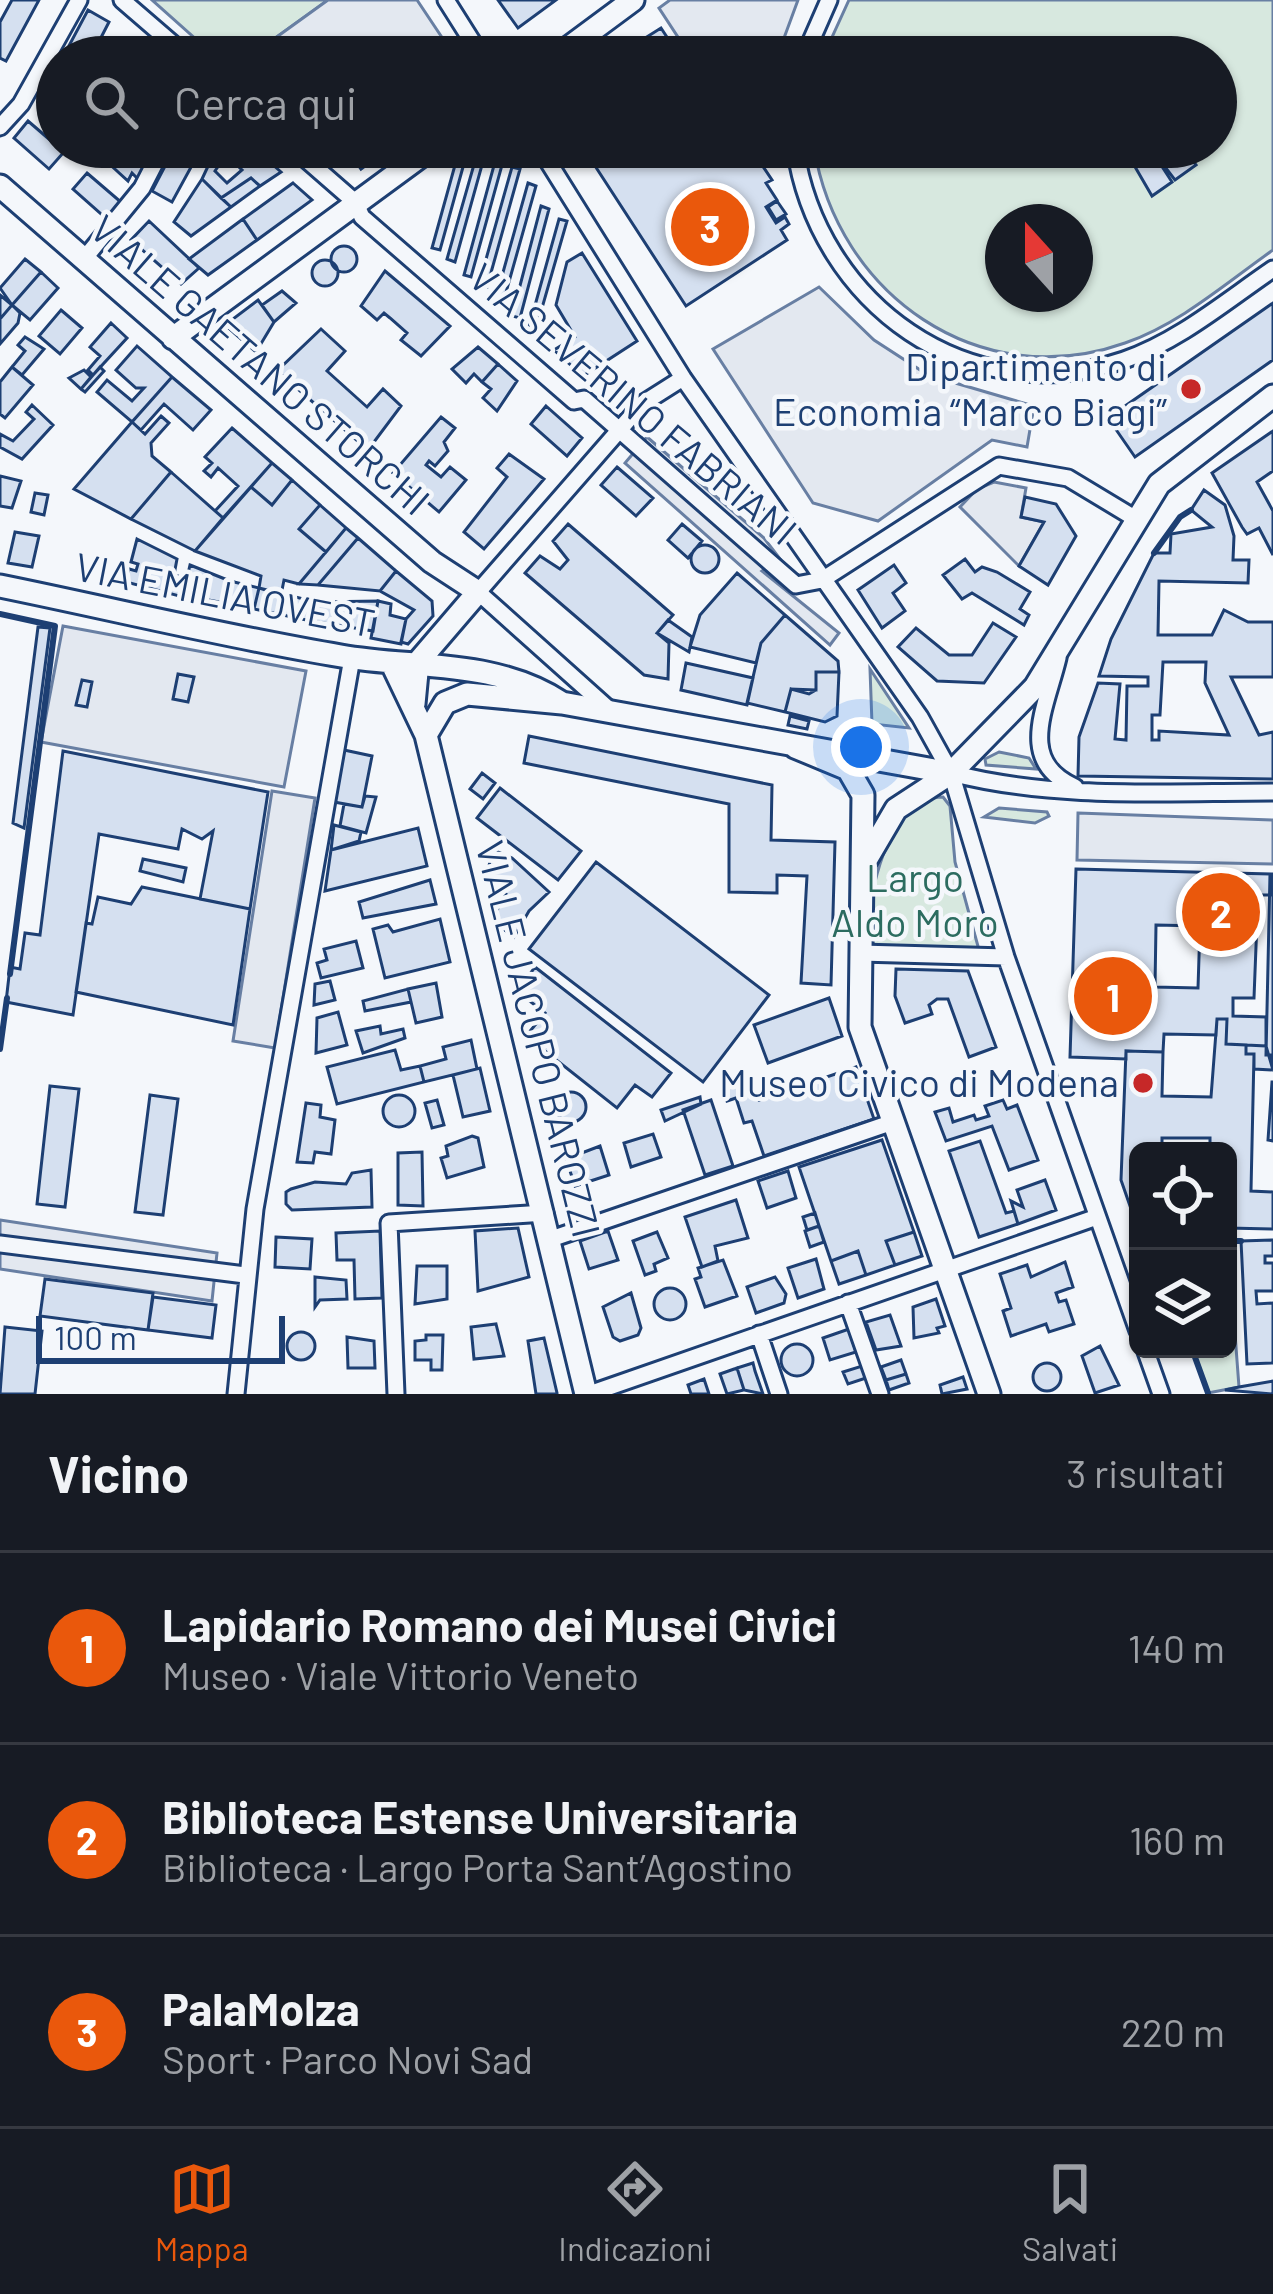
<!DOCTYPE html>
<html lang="it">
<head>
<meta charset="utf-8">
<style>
  :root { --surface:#171b24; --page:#242831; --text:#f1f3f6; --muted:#9ea1a6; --line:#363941; --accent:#ea580c }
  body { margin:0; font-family:Barlow,sans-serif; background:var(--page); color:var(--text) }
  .controls { position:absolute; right:36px; bottom:36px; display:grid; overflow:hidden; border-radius:18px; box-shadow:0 3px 9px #0004 }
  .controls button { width:108px; height:108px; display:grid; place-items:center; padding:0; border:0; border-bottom:3px solid var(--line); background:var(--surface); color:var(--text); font:60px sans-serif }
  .compass { position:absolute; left:985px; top:204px; width:108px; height:108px; border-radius:50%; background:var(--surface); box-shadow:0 3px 9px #0004; rotate:339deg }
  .scale { position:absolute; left:36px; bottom:30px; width:249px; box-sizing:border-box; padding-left:12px; border:6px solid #1d3f73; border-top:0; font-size:33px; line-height:42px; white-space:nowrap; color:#1d3f73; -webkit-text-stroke:9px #f4f7fb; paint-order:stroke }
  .you { position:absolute; left:861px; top:747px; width:42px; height:42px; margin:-30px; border:9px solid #fff; border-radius:50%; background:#1a73e8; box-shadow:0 0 0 18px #1a73e833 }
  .badge { display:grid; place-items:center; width:78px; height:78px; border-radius:50%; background:var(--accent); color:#fff; font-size:39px; font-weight:700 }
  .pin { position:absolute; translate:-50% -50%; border:6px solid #fff; box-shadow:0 3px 12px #0006 }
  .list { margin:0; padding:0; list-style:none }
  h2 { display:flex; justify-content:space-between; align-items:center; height:156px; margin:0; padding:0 48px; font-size:51px }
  h2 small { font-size:39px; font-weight:400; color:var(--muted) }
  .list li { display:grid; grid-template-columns:78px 1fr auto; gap:36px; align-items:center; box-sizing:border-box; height:192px; padding:0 48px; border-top:3px solid var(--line) }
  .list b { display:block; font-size:45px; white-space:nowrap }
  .list p { margin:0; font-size:39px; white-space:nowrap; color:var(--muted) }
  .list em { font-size:39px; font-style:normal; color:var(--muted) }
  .icon { flex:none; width:66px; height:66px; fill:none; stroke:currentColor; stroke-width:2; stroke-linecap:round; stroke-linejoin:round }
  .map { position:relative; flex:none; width:1273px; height:1394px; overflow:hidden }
  .search { position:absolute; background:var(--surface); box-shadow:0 3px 9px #0004; left:36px; right:36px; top:36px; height:132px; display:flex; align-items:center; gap:30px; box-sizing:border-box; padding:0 42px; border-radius:66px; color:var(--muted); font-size:45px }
  .sheet { height:732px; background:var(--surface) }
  nav { display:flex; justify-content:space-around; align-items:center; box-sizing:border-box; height:168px; border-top:3px solid var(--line); background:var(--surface); font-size:33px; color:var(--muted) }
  nav a { display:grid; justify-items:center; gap:6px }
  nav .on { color:var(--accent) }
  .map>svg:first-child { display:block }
  .green { fill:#d7e8df; stroke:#687fa3; stroke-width:3; fill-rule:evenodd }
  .parking { fill:#e3e8f0; stroke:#687fa3; stroke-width:3 }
  .building { fill:#d5e0f0; stroke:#1d3f73; stroke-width:3; fill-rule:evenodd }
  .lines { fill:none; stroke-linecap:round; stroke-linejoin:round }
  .street-casing { stroke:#1d3f73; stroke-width:21 }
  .secondary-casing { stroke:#1d3f73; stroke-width:27 }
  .street { stroke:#f4f7fb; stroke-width:15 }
  .secondary { stroke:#f4f7fb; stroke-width:21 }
  .wall { stroke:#1d3f73; stroke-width:6 }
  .poi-dot { fill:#c62828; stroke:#f4f7fb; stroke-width:4.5 }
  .labels { text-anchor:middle; stroke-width:9; stroke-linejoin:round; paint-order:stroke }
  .street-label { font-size:39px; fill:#1d3f73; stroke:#f4f7fb }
  .poi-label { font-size:39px; fill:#1d3f73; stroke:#f4f7fb; text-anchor:end }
  .park-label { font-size:39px; fill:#2c6c60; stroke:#f4f7fb }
</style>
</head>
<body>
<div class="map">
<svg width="1273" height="1394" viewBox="0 0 1273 1394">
  <rect width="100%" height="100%" fill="#f4f7fb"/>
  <path class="green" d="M152 0H328L249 57H216Z
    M849 0H1273V250C1226 283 1180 324 1125 343 979 395 837 294 814 147H1216V57H823ZM1003 222H1075V294H1003Z
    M870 669 909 728 872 724Z
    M999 752 1029 758 1036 769 986 765 985 759Z
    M943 797 950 806 955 862 979 950 863 947C869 903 883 798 943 797Z
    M999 808 1047 812 1049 816 1035 823 984 817Z
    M1228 1241 1239 1387 1208 1393 1192 1349H1228Z"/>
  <path class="parking" d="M328 0H417L455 57H249Z
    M670 0H798L777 57H691L659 8Z
    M819 287 874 340 928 375 1034 406 1027 447 992 440 878 521 813 503 713 349Z
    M647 437 764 538 780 559 762 571 839 633 830 645 625 463Z
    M994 482 1026 488 1021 517 1044 522 1019 566 960 507 977 489Z
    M63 626 306 671 284 787 41 742Z
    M272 791 315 798 275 1048 233 1041Z
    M1078 813 1273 820V864L1077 860Z
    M0 1220 217 1253 212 1301 0 1269Z"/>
  <path class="building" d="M12 0H39L6 61 0 58V22Z
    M498 0H556L518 28Z
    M88 10 109 22 91 57H63Z
    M661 28 680 57H615Z
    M57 69V106L42 98Z
    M28 121 64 152 49 169 14 138Z
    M155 147 138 179 132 173 128 181 93 149Z
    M175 147H202L172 202 152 191Z
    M217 147H253L281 172 260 186 251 178 221 198 202 179ZM226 155 242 170 227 183 215 171Z
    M363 147 373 160 361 169 347 149Z
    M460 147 468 149 440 250 432 248Z
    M479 147H487L455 262 447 259Z
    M499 147H507L471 277 464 275Z
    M594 147H750L772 180 766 183 777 200 766 207 776 223 785 217 789 224 781 230 787 240 686 306 586 152Z
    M1150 148 1172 182 1152 196 1127 153Z
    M1186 152 1196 165 1175 180 1165 167Z
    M512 167 520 169 487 287 479 284Z
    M87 173 122 203 108 220 73 189Z
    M251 178 260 186 231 207 221 198Z
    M202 179 231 207 191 236 174 222Z
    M293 183 312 200 257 240 243 219Z
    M528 183 536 186 503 303 495 301Z
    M777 201 786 214 776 220 768 207Z
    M541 206 549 209 520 318 512 316Z
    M243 219 257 240 208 275 189 259Z
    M559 219 567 221 536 329 529 327Z
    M149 221 199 268 181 284 131 240Z
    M331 259a13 13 0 1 1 26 0a13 13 0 1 1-26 0Z
    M582 253 637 341 583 376 554 350 575 337 556 305 567 262Z
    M25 259 41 272 12 305 0 288Z
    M312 273a13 13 0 1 1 26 0a13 13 0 1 1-26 0Z
    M385 271 450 326 421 356 401 340 407 333 390 318 384 313 377 320 361 306Z
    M41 272 58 288 30 320 12 305Z
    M282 291 296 303 274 322 262 305Z
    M0 295 12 305 0 319Z
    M258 300 274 322 256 352 225 325Z
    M1273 303V360L1135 457 1108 418Z
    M12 305 20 313 18 323 0 344V319Z
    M61 310 82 328 60 354 39 336Z
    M111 323 127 338 93 375 88 370 100 356 90 347Z
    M321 329 345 351 327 371 367 407 383 389 401 406 368 450 277 371Z
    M25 337 44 349 22 375 12 367 25 351 18 345Z
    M137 346 172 377 132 422 97 392 107 380 132 401 144 388H136L116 370Z
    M478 347 498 364 482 382 474 374 466 383 452 369Z
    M498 364 517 381 497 411 483 398 491 389 482 382Z
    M12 367 33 385 5 418 0 414V382Z
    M100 367 104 371 85 392 81 389Z
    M84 370 91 377 81 389 69 378Z
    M172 377 211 410 193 430 164 404 141 430 132 422Z
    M32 405 53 425 22 459 0 447V434L13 441 34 419 26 412Z
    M546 406 582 438 567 456 531 424Z
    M161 416 169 423 151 443 152 456 171 472 131 519 74 489 132 422 145 434Z
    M441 417 455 428 444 442 448 451 435 466 429 461 426 465 441 477 450 467 466 480 439 512 393 473Z
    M232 428 272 463 223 518 215 511 238 486 218 468 211 477 204 471 212 463 205 457Z
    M1273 431V471L1257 482 1273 511V555L1259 528 1247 534 1242 527 1212 473Z
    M509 454 544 479 484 549 464 532 507 477 497 468Z
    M272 463 292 480 272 505 251 487Z
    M617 467 653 498 636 516 601 485Z
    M171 472 223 518 195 551 131 519Z
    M0 476 21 481 12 508 0 506Z
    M292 480 320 505 299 529 326 552 299 584 284 580 281 595 259 588 261 576 195 551 251 487 272 505Z
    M1204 490 1225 505 1234 536 1233 560H1249L1248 583 1159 581 1158 635H1212L1224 610 1248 622H1273V677H1231L1259 735 1273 732V779L1078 776 1079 737 1098 683 1120 684 1115 739 1126 740 1127 686H1148V677L1099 676 1111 639 1154 553H1170L1171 534 1212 527 1191 510ZM1163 662H1206L1205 683 1229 735 1159 731V740H1152V715H1160Z
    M35 493 48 495 44 515 31 512Z
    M1025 497 1056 504 1076 536 1048 585 1019 566 1044 522 1021 517Z
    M320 505 346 528 326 552 299 529Z
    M568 524 673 615 657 633 669 643 668 679 644 675 525 573 540 556 560 569 568 560 553 541Z
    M682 524 702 541 688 558 668 540Z
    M346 528 358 538 318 585 299 584Z
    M15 532 39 536 32 567 8 563Z
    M358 538 396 571 380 591 318 585Z
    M137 539 177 559 174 575 186 578 183 597 126 582 129 569 136 571 138 564 131 562Z
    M691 559a14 14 0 1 1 28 0a14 14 0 1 1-28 0Z
    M965 559 975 572 982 567 997 572 1030 592 1020 609 1029 615 1024 625 972 593 962 599 943 575Z
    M190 565 230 581 224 603 183 595Z
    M894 565 906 583 893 593 905 611 882 628 858 590Z
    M396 571 432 601 433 616 408 644 401 642 406 619 414 610 380 591Z
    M737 573 785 615 761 643 756 663 690 647 700 615Z
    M230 581 259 588 254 609 224 603Z
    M259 588 316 602 311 621 254 609Z
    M378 601 391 604 390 615 406 619 401 644 371 638Z
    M378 601 373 631 311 621 316 602Z
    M785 615 838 661 839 672H816V690L809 694 791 689 785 712 747 703 761 643Z
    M668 620 692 637 689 652 657 633Z
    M993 623 1016 637 984 683 937 681 898 647 916 628 949 655H972Z
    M38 627 50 628 24 828 13 823Z
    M686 663 753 678 747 705 681 690Z
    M816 672H839L837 716 825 722 785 712 791 689 816 690Z
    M178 674 194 677 188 702 173 699Z
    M82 680 92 682 87 707 76 705Z
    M790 716 809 721 807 729 788 725Z
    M529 736 772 785 771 840 835 842 831 985 801 983 807 876 777 875V893L729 892V804L524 763Z
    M344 750 372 756 362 807 334 802Z
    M63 751 268 792 250 909 200 899 213 831 202 839 182 829 178 849 99 834 73 1015 6 1002 10 967 20 969 25 933 40 935Z
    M482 773 495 783 483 799 470 789Z
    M500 788 581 851 558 880 477 818Z
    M365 796 376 797 366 833 340 826 344 804 362 807Z
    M334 825 361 832 359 841 331 850Z
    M418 828 427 866 325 891 331 850Z
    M493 850 512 858 549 892 529 911 514 937 498 925 496 912 506 894 487 873Z
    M143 859 186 868 183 882 140 871Z
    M596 862 769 995 703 1082 529 949Z
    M1076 869 1270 874V895H1258L1254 998H1233V1016L1266 1017V1046L1226 1044 1227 1019H1217L1216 1035 1164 1034 1163 1052 1126 1051V1059L1070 1057ZM1156 925 1200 926 1198 988 1155 987Z
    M1270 874H1273V1065L1272 1055H1266Z
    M430 880 436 904 363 918 359 902Z
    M142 887 250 909 233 1025 76 992 86 923 92 924 98 897 131 904Z
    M440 919 450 962 385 978 373 929 388 925 393 932Z
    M356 941 363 968 321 978 317 963 327 960 324 949Z
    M535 967 671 1073 652 1097 635 1085 617 1108 526 1036 545 1013 517 991Z
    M896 969 968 971 996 1047 969 1057 948 999H937L929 1005 932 1014 905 1023 895 996Z
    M330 981 335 1000 314 1005 315 984Z
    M436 983 442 1017 416 1023 408 989Z
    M408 989 411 1002 365 1011 363 1001Z
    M829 998 842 1036 768 1063 754 1025Z
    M338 1012 347 1045 316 1053 317 1018Z
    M1217 1019H1227L1226 1044 1246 1045V1054H1254L1251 1191 1273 1192V1229L1228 1228V1151H1210V1138H1162V1151H1138V1229L1121 1180 1126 1051 1163 1052 1162 1096 1211 1097Z
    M380 1026 381 1034 403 1029 405 1038 363 1053 356 1031Z
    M471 1040 477 1069 424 1082 420 1066 446 1059 443 1047Z
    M1246 1045 1266 1046 1273 1070 1254 1069V1054H1246Z
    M395 1050 401 1070 420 1066 424 1082 337 1104 327 1067Z
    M856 1067 874 1119 764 1156 752 1121 744 1123 736 1098 727 1101 723 1089 751 1080 759 1100Z
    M480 1068 490 1111 463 1117 453 1075Z
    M1272 1082H1273V1141L1268 1140Z
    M50 1086 79 1089 65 1207 37 1204Z
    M556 1107a15 15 0 1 1 30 0a15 15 0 1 1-30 0Z
    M150 1095 178 1099 163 1215 135 1212Z
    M383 1111a16 16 0 1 1 32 0a16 16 0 1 1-32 0Z
    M700 1097 701 1104 665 1121 661 1110Z
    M437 1100 444 1125 432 1128 425 1103Z
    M711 1100 733 1166 705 1175 683 1110Z
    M1003 1100 1007 1109 1017 1105 1038 1160 1009 1170 992 1126 946 1141 935 1112 949 1108 953 1122 974 1115 976 1120 989 1116 985 1106Z
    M306 1103 321 1105 320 1117 335 1120 331 1154 315 1152 313 1163 297 1162Z
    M653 1134 661 1157 631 1167 624 1143Z
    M472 1136 478 1138 484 1167 447 1178 441 1158 448 1156 446 1146Z
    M882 1140 914 1232 886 1241 895 1265 866 1275 858 1251 831 1261 799 1167Z
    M980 1141 1006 1213 1014 1211 1018 1224 979 1237 949 1151Z
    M600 1146 609 1175 575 1186 566 1159Z
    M422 1152 423 1206 398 1205V1153Z
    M371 1170 372 1207 292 1210 286 1204V1192L291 1189 315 1182 346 1184 352 1173Z
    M788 1171 796 1198 767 1208 758 1181Z
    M1045 1180 1056 1210 1018 1224 1011 1201 1023 1207 1017 1190Z
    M736 1200 748 1238 715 1246 718 1261 702 1267 685 1217Z
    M815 1213 819 1226 807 1230 803 1217Z
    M819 1226 824 1242 810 1247 805 1231Z
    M518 1228 529 1277 478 1291 475 1231Z
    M380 1231 382 1298 355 1299 354 1260H337L336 1233Z
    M608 1231 618 1260 589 1269 580 1241Z
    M657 1232 668 1258 654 1264 656 1271 645 1275 633 1241Z
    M914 1232 922 1256 895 1265 886 1241Z
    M276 1237 312 1239 310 1269 275 1267Z
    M1273 1240V1256H1265V1263H1273V1291H1256L1257 1304 1273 1303V1363L1247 1364 1241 1241Z
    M858 1251 866 1275 839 1284 831 1261Z
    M816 1259 824 1289 798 1298 788 1268Z
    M723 1260 737 1296 705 1307 695 1279 701 1277 698 1268Z
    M1065 1262 1073 1287 1056 1293 1059 1302 1066 1300 1074 1324 1049 1332 1046 1324 1011 1336 1003 1311 1011 1308 1000 1274 1027 1265 1031 1277Z
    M417 1266H447V1299L415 1304Z
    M315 1277 346 1280 347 1299 320 1300 315 1307Z
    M775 1277 786 1294 784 1303 756 1313 747 1287Z
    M45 1279 153 1293 148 1330 40 1316Z
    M654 1304a16 16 0 1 1 32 0a16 16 0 1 1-32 0Z
    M631 1293 641 1328 638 1335 620 1341 613 1337 603 1307Z
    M153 1297 216 1305 212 1338 148 1330Z
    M936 1299 945 1326 937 1328 939 1333 914 1338 913 1307Z
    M890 1315 901 1346 876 1350 866 1322Z
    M496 1324 504 1356 474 1359 471 1327Z
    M5 1327 42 1331 35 1394H0Z
    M849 1329 856 1352 830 1360 823 1338Z
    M287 1346a14 14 0 1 1 28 0a14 14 0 1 1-28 0Z
    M426 1335H443L442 1370H431V1360H415V1341L426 1340Z
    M347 1337 374 1341 375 1368H348Z
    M544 1338 557 1393V1394H536L528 1341Z
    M781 1360a16 16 0 1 1 32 0a16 16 0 1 1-32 0Z
    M1100 1346 1119 1385 1095 1393 1082 1356Z
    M901 1360 906 1374 886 1380 881 1367Z
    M1033 1377a14 14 0 1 1 28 0a14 14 0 1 1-28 0Z
    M753 1363 755 1371 763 1394 744 1390 737 1368Z
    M862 1366 866 1378 848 1384 843 1372Z
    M737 1368 744 1390 727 1394 720 1374Z
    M906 1374 909 1383 889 1390 886 1380Z
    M963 1377 967 1389 942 1394 940 1385Z
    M704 1379 709 1394H691L688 1385Z
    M1273 1381V1394L1225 1390 1239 1387Z"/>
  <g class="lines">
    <defs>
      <path id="street" d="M122 0 188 57
        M446 0 482 57
        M804 57 829 0
        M0 127 21 104 79 0
        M292 147 355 202 362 217 574 401 584 399 796 585 822 580 999 466 1068 478 1136 519
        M539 147 683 378 920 717 951 773 1006 957 1138 1331
        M795 147C817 303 969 414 1124 360 1179 341 1226 301 1273 269
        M84 259 142 188 163 147
        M1058 658C1046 708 1016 761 1075 787
        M611 711 478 592 642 404 683 378
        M951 773C1056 800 1166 792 1273 792
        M860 953 1006 957
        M551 1239 893 1122
        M0 1244 245 1275
        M848 1303 880 1394
        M759 1334 779 1394
        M1145 1349 1161 1394
        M236 1394 255 1209 352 658
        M396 1394 389 1223 545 1213
        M589 1394 1097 1217"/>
      <path id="secondary" d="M556 57 633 0
        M0 186 432 562 478 592 418 662 414 704
        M173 338 433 147
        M0 586C113 609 227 637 341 656 414 669 496 659 562 703
        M392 664 426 735 586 1394
        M426 735 445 703 467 694 562 703 951 773
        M795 747 848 769 863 795 860 1027 989 1394
        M865 862 896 809 951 773 1035 687 1159 484 1273 396"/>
    </defs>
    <use href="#street" class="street-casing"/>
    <use href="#secondary" class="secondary-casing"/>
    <use href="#street" class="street"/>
    <use href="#secondary" class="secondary"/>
    <path class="wall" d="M1154 553 1180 517 1191 510
      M0 614 55 626 10 974
      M0 1049 7 998
      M1228 1241H1241
      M1192 1349 1208 1393"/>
  </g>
  <g class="poi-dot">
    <circle cx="1191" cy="389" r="12"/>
    <circle cx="1143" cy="1083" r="12"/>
  </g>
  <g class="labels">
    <g class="street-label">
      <text transform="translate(260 365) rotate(41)" y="14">VIALE GAETANO STORCHI</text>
      <text transform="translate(633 404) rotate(40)" y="14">VIA SEVERINO FABRIANI</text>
      <text transform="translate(225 595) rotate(11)" y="14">VIA EMILIA OVEST</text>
      <text transform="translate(538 1039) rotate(76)" y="14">VIALE JACOPO BAROZZI</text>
    </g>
    <g class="poi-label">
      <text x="1167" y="381">Dipartimento di<tspan x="1167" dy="45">Economia “Marco Biagi”</tspan></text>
      <text x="1119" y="1097">Museo Civico di Modena</text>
    </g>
    <g class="park-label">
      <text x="915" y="892">Largo<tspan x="915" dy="45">Aldo Moro</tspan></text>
    </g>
  </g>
</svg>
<div class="controls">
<button><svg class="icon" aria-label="locate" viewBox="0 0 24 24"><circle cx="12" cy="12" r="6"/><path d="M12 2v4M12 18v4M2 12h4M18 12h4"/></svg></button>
<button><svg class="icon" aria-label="layers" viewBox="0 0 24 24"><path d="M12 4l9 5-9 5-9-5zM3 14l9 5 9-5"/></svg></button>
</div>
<svg class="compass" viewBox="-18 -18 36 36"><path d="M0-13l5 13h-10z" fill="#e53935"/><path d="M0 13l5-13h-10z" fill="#9ea1a6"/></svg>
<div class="scale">100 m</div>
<div class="you"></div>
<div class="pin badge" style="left:1113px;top:996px">1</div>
<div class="pin badge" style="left:1221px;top:912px">2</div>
<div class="pin badge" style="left:710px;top:227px">3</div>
<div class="search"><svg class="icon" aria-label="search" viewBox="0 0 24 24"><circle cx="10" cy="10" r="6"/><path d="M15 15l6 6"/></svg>Cerca qui</div>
</div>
<section class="sheet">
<h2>Vicino<small>3 risultati</small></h2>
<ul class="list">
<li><span class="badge">1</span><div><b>Lapidario Romano dei Musei Civici</b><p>Museo · Viale Vittorio Veneto</p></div><em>140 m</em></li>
<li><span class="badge">2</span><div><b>Biblioteca Estense Universitaria</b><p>Biblioteca · Largo Porta Sant’Agostino</p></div><em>160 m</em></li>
<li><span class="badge">3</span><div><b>PalaMolza</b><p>Sport · Parco Novi Sad</p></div><em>220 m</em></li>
</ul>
</section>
<nav>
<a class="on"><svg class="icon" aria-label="map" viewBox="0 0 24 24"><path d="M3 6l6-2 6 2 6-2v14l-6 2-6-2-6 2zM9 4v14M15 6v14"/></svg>Mappa</a>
<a><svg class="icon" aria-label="directions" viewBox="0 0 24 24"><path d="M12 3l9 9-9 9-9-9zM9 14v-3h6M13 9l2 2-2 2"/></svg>Indicazioni</a>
<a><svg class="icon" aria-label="saved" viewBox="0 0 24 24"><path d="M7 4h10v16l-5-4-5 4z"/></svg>Salvati</a>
</nav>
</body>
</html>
